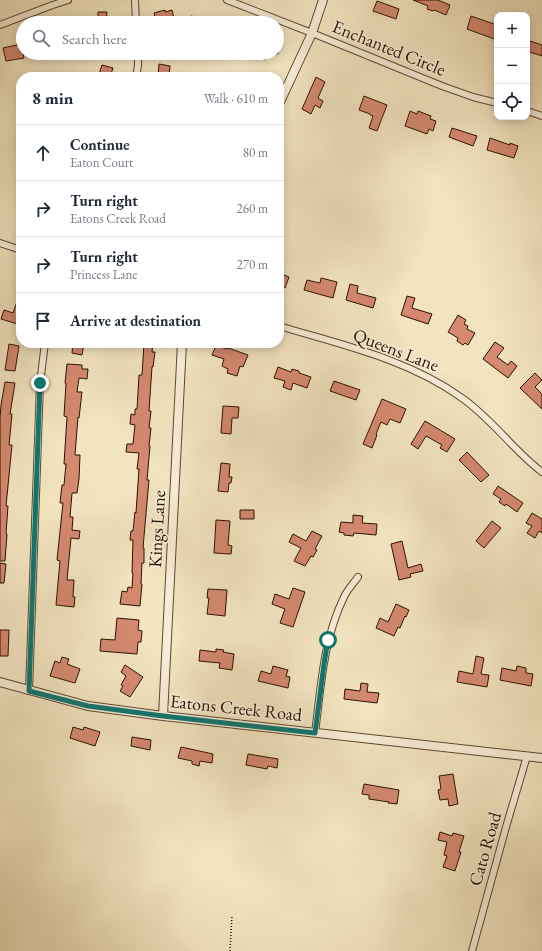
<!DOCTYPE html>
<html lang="en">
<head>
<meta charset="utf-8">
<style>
  :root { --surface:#fff; --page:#f6f6f7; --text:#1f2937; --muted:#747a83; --line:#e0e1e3 }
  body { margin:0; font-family:"EB Garamond",serif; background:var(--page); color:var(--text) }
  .controls { position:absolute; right:12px; top:12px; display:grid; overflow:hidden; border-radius:8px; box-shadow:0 2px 10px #0003 }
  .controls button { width:36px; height:36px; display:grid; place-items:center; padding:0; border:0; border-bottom:1px solid var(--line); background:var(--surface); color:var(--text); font:20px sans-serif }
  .stop { position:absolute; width:12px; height:12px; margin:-9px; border:3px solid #0f766e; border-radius:50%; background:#fff }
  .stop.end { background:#0f766e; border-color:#fff; box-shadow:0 1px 4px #0008 }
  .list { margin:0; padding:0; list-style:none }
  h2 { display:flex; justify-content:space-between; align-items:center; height:52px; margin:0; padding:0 16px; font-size:17px }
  h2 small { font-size:13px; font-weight:400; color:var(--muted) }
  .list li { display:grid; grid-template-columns:26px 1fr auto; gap:12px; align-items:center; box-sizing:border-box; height:56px; padding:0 16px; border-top:1px solid var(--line) }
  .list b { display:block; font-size:15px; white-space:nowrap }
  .list p { margin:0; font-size:13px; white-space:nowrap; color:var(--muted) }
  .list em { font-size:13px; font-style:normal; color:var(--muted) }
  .icon { flex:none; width:22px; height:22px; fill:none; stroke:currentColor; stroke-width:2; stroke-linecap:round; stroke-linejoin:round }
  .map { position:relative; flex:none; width:542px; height:951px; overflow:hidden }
  .search { position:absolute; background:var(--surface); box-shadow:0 2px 10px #0003; left:16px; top:16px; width:268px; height:44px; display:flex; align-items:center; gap:10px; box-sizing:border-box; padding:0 14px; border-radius:22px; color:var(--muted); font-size:15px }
  .panel { position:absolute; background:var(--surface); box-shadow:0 2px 10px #0003; left:16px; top:72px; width:268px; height:276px; border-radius:16px }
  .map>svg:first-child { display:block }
  .building { fill:#d48970; stroke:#2c1101 }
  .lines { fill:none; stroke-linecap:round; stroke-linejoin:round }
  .minor-casing { stroke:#5e4631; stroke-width:8 }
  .tertiary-casing { stroke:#5e4631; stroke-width:10 }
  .path { stroke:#2c1101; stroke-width:1.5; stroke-dasharray:1 2; stroke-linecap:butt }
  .minor { stroke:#f7edd6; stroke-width:6 }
  .tertiary { stroke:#f7edd6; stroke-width:8 }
  .route { stroke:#0f766e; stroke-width:5 }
  .labels { text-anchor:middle; stroke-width:3.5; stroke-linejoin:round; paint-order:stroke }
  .street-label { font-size:18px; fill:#2c1101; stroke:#f7edd6 }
</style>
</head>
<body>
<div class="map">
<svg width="542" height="951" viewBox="0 0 542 951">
  <rect width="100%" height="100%" fill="#f2e4c0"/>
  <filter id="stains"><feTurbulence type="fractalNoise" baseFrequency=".005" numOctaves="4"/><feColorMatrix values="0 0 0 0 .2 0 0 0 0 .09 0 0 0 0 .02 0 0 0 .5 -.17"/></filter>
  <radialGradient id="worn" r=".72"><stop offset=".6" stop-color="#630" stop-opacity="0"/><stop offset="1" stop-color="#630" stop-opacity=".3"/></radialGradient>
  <path class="building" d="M413 0H438L450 5 446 15 434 10 433 11 427 9 428 6Z
    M377 1 399 9 396 19 373 11Z
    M165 10V12L172 10 175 23H160L159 19 156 20 154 13Z
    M98 12H107L106 23H98Z
    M191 16 213 21V23H190Z
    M471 16 497 25V40L467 29Z
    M527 40 542 45V56L527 51Z
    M21 44 24 58 6 61 3 48Z
    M254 53H279L264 60 263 58 257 60Z
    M159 64 170 66 169 77H158Z
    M102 65 113 68 110 77H98Z
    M316 77 325 82 318 98 323 101 320 108 315 105 311 114 302 109Z
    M364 96 387 105 377 131 369 128 373 116 370 115V114L359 110Z
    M410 111 417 114 418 111 431 116 430 119 436 121 433 131 429 129 427 134 405 126Z
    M452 128 477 136 473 146 449 137Z
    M490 138 510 145V143L518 146 514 158 487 150Z
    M279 273 289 277 285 288 279 285Z
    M321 278 337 282 333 298 304 290 307 280 320 283Z
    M350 284 358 286 357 293 376 298 373 308 346 300Z
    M20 293H21V325L1 319 4 310 13 313Z
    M407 296 415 298 412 308 432 314 428 324 401 315Z
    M458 315 466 320 464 324 468 326 467 329 475 333 468 345 465 343 463 345 457 341 458 338 448 332Z
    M495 342 504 348 497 357 508 365 511 361 517 366 508 378 483 359Z
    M73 343H84L82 355 72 353Z
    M144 343H153L152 352H155L153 367H152L149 411H151L149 428H151L149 446H150L147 480H149L143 548H144V563H142L141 584H142L140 606 120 604 122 591 127 592 128 587 132 588 133 573H132L133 540H130L131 531H133L135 512 136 513 139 469H137L139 453 126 452 127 444H133L135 425 130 424 131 414 135 415V409H137L139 375H142Z
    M9 344 19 346 15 371 5 370Z
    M216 346 227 349 228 348 248 355 243 367 240 366 237 376 227 373 228 369 222 366 224 359 212 355Z
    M67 364 82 365V369H88L87 379 79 378 77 392H82L79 418 78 417 75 455H80L79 479 77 493H72L70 517H73L72 530 80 531 79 539 71 538 67 580H74L73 597H75L74 607 56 605 60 561 57 560 63 503H60L62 485H64L66 464H64L67 417 64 416 66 383H65Z
    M278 367 291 372 292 369 299 371V373L311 377 307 388 293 383 291 390 283 387 285 381 274 378Z
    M535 373 542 380 535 387 542 394V409L520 388Z
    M334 381 360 390 356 400 330 391Z
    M5 382 15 383 10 414H12L9 445H12L6 506H8L6 534H7L5 561H0V418L1 405Z
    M382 399 406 409 400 423 390 419 387 425 381 422 376 434 377 435 372 448 363 444Z
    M223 406 239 407 238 418H232L231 434 221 433Z
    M425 421 455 439 447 452 440 448 442 445 426 436 418 449 411 444Z
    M467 452 489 475 481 482 459 460Z
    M221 463 230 464 229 477H232L231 483H229L228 492 218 491Z
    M498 486 523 503 517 512 506 504 505 506 499 502 501 499 493 494Z
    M240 510H254V519H240Z
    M532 513 542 519V533L539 531 535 538 527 533 532 526 526 523Z
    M353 515 363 516 362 523 377 524 376 535 354 533 353 536 344 535V533L339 532 341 522 353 523Z
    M216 520 230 521 228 545 232 546 231 554 214 553Z
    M492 521 501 528 484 548 476 541Z
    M312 531 322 536 315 549 317 550 313 557 311 556 305 566 294 561 301 548 289 542 293 534 306 541Z
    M402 541 408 568 421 564 423 571 410 574 411 577 399 580 391 544Z
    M0 563 6 564 4 583H0Z
    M293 588 305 592 293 627 280 623 285 609 272 604 275 594 289 599Z
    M208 589 227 590 225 616 207 614 209 598H207Z
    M396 604 409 610 406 617 405 616 400 628 398 627 394 636 376 628 380 618 388 622Z
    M117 618 139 620 138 630 142 631 141 642H138L137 654 100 651 101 639 115 640Z
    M0 630H9L8 656H0Z
    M216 649 224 650 223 652 234 654 232 670 219 668 220 663 199 661 200 650 216 652Z
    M476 656 484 658 481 674 489 675 487 687 457 682 459 671 473 674Z
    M62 657 69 659 67 664 80 669 75 683 50 676 55 661 60 663Z
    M125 665 143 677 130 697 120 691 123 686 121 685 126 676 121 672Z
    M273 666 288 670 286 676 290 677 288 688 258 681 261 671 271 674Z
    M517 666 526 668V673L533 674 531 686 500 680 502 668 516 671Z
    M361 683 368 684 367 692 379 693 377 703 344 699 345 689 360 691Z
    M73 727 83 730 84 727 100 732 95 746 70 738Z
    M132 737 151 740 150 750 131 746Z
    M181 747 213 754 212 763 200 761 199 766 192 764V761L178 758Z
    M248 754 278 759 277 768 268 766 267 769 246 765Z
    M453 774 458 804 449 806 448 799 440 800 438 790 441 789 439 776Z
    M364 784 399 790 397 804 388 803 389 802 369 799V795L362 794Z
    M440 832 452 836 453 833 464 836 459 852H461L455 871 443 867 447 856 444 855 447 842 438 840Z"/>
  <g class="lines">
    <defs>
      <path id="minor" d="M135 0 136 23
        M227 0 312 33 442 86 473 97 497 103
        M0 25 50 6 68 0
        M136 77 138 66V53
        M527 111 542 116
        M0 243 21 250
        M279 326C342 345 408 359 462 398 492 419 513 450 542 472
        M29 691 40 383 45 343
        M315 733C321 687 323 640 344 597 347 590 353 584 358 577
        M472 951 506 827 527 756"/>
      <path id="tertiary" d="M279 104 312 33 323 0
        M0 682 88 706 163 716 542 758
        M163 716 182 343"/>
    </defs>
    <use href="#minor" class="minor-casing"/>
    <use href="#tertiary" class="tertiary-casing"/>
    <path class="path" d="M230 951 232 915"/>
    <use href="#minor" class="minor"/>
    <use href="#tertiary" class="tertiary"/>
  </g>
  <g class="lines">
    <path class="route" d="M40 383 29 691 88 706 163 716 315 733 324 664 328 640"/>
  </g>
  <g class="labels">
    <g class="street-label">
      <text transform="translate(389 48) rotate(22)" y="6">Enchanted Circle</text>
      <text transform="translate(396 350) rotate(21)" y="6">Queens Lane</text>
      <text transform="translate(157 529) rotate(-87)" y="6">Kings Lane</text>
      <text transform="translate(236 708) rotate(6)" y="6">Eatons Creek Road</text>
      <text transform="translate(485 849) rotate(-74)" y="6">Cato Road</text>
    </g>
  </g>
  <rect width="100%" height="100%" filter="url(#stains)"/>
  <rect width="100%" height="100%" fill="url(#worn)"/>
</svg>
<div class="controls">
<button>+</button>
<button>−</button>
<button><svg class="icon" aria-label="locate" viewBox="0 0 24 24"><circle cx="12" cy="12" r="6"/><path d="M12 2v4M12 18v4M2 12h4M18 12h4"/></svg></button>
</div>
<div class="stop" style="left:328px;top:640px"></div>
<div class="stop end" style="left:40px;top:383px"></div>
<div class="search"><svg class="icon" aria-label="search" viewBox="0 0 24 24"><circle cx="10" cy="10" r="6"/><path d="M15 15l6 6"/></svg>Search here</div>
<section class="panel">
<h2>8 min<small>Walk · 610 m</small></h2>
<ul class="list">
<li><svg class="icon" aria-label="ahead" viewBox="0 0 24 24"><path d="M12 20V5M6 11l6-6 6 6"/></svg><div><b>Continue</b><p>Eaton Court</p></div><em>80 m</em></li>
<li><svg class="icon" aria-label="right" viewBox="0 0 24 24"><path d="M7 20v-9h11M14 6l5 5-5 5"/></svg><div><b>Turn right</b><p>Eatons Creek Road</p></div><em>260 m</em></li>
<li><svg class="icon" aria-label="right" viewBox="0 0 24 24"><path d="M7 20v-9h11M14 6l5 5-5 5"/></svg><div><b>Turn right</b><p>Princess Lane</p></div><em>270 m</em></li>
<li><svg class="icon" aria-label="arrive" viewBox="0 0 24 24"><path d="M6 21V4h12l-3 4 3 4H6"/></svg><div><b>Arrive at destination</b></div></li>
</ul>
</section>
</div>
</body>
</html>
